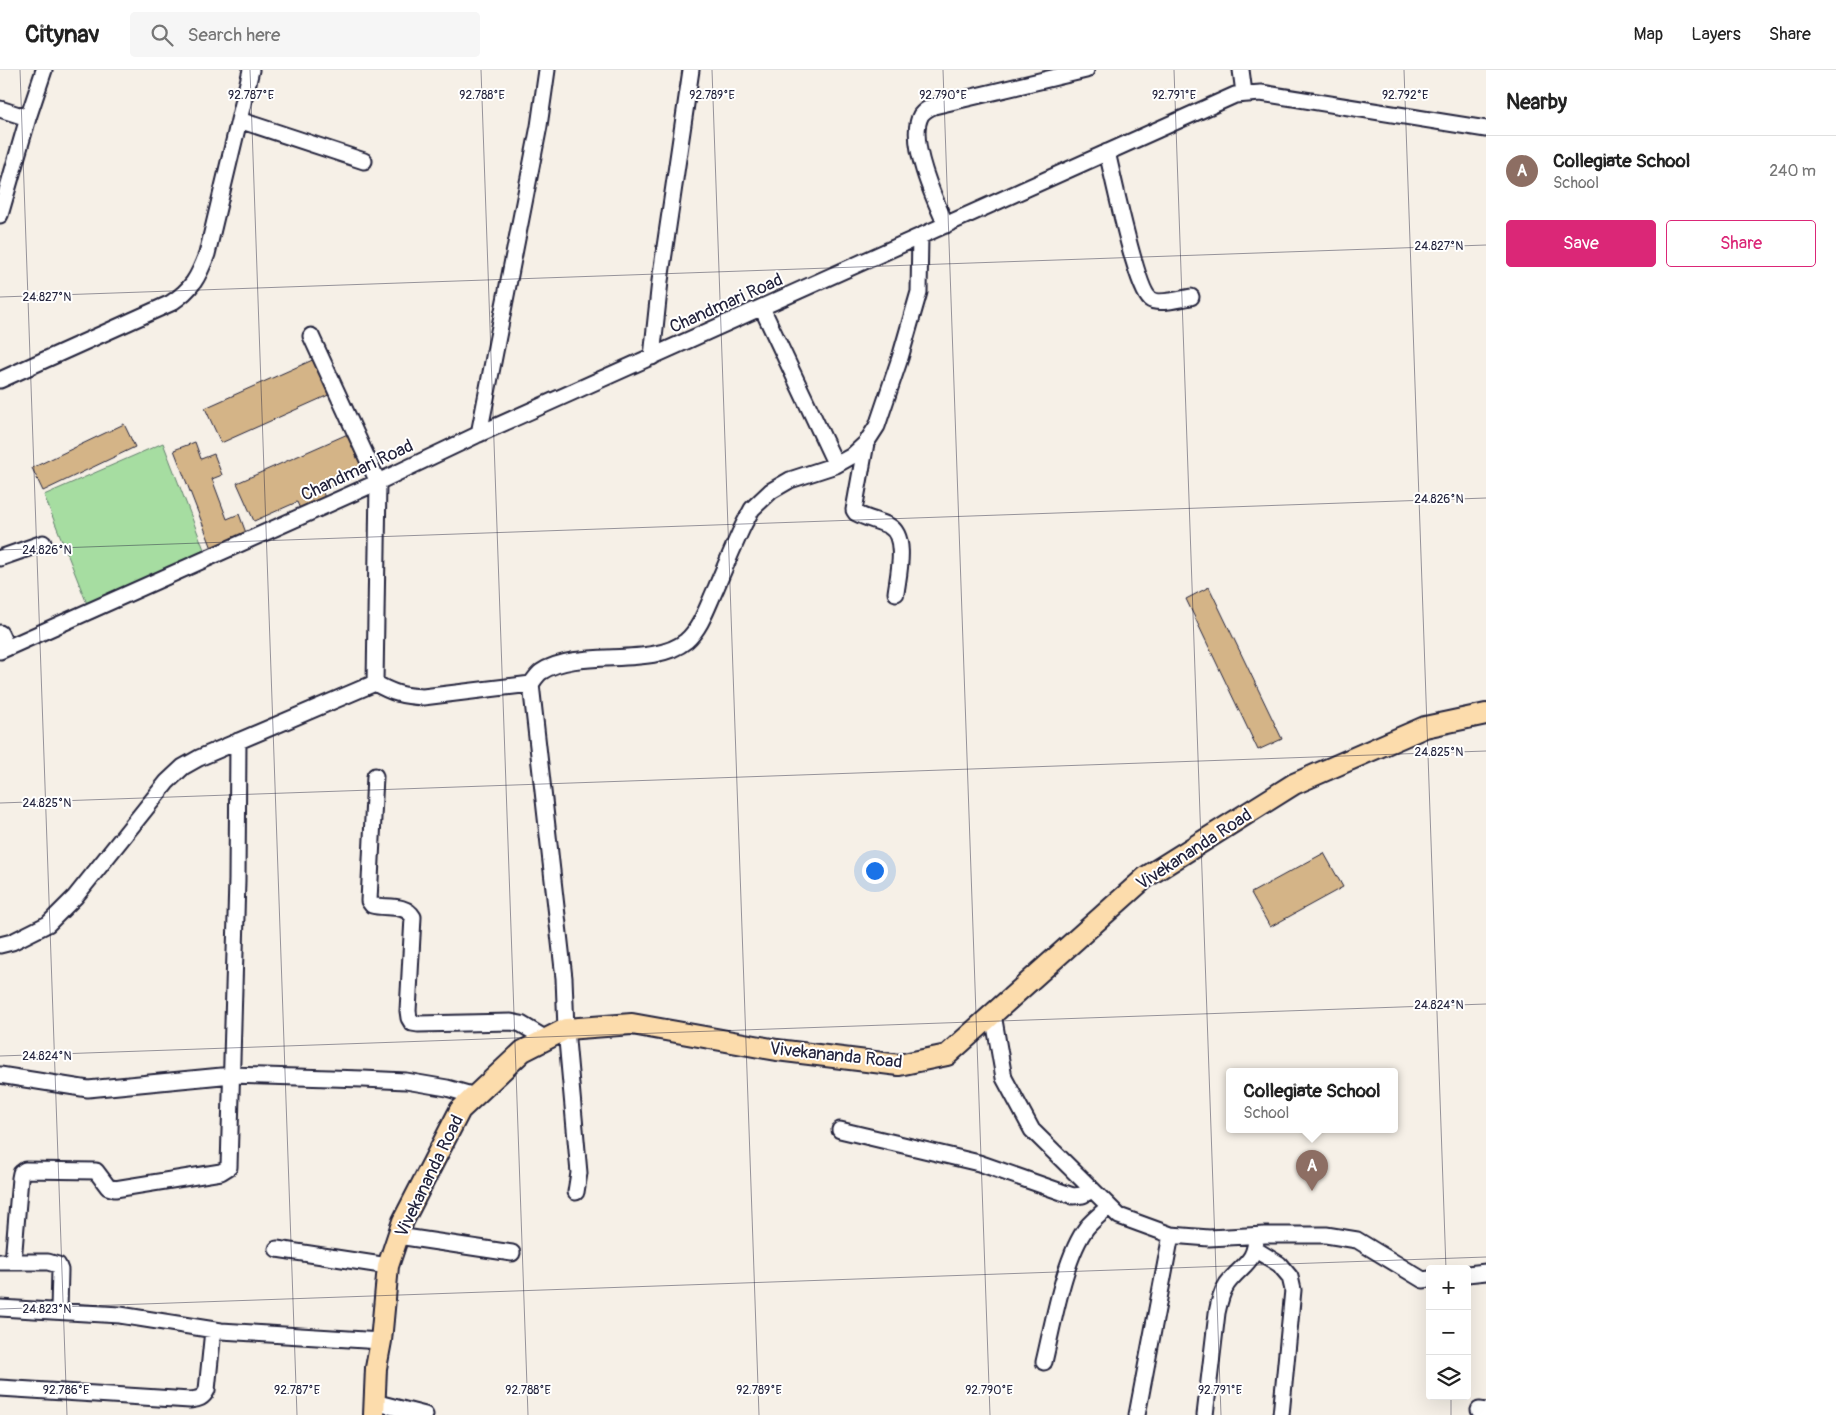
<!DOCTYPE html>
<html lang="en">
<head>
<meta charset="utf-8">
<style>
  :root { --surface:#fff; --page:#f6f6f6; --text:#222; --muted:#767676; --line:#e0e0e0; --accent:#db2777 }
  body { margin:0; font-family:Pangolin,sans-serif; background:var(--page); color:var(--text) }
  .controls { position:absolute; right:15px; bottom:15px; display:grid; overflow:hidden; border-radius:5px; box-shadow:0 5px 20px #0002 }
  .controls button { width:45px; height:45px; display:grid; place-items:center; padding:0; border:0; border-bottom:1px solid var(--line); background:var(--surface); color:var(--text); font:25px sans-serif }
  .you { position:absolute; left:874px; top:800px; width:18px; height:18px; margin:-12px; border:4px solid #fff; border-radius:50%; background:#1a73e8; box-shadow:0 0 0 8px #1a73e833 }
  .badge { display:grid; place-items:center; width:32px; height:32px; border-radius:50%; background:var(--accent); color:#fff; font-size:16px; font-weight:700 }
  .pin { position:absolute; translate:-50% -41px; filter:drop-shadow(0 1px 2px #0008) }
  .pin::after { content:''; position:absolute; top:26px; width:18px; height:15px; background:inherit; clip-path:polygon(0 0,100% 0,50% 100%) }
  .popup { position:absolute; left:1226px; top:998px; width:172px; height:65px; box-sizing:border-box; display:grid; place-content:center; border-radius:5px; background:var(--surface); filter:drop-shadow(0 1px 4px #0005); font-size:16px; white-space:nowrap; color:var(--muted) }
  .popup b { font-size:19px; color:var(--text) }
  .popup::after { content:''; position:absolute; left:50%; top:100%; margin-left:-10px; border:10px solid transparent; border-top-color:var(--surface) }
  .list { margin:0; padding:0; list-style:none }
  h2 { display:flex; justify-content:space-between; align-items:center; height:65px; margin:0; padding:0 20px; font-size:21px }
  h2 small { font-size:16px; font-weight:400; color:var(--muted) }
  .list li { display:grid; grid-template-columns:32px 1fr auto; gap:15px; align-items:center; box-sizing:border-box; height:70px; padding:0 20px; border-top:1px solid var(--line) }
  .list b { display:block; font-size:19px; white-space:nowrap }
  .list p { margin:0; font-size:16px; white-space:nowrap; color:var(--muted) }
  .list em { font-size:16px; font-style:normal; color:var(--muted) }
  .actions { display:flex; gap:10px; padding:15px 20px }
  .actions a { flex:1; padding:11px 0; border:1px solid var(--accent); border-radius:5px; text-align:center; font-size:18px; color:var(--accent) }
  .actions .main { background:var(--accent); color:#fff }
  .icon { flex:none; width:28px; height:28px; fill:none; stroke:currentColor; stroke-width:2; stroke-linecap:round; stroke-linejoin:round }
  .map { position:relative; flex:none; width:1486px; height:1345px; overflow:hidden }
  header { display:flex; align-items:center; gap:30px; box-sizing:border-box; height:70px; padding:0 25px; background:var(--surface); border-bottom:1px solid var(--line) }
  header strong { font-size:24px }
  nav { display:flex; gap:28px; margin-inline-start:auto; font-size:18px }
  .search { width:350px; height:45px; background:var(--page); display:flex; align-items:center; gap:12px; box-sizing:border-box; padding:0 18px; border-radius:5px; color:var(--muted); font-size:19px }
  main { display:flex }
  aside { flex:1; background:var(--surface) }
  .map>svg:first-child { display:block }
  .green { fill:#a6dda1; stroke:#64806e }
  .building { fill:#d4b487; stroke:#22223b }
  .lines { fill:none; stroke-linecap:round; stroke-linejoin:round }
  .minor-casing { stroke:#22223b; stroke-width:19 }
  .major-casing { stroke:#22223b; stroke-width:24 }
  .minor { stroke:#fff; stroke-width:15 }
  .major { stroke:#fcdcac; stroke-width:20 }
  .ticks { fill:none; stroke:#22223b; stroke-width:1; stroke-opacity:0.45 }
  .labels { text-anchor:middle; stroke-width:4; stroke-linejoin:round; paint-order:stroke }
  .street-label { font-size:18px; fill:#22223b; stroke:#fff }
  .ticks-label { font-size:12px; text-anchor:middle; fill:#22223b; stroke:#fff; stroke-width:4; stroke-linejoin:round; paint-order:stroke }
</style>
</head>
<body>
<header>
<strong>Citynav</strong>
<div class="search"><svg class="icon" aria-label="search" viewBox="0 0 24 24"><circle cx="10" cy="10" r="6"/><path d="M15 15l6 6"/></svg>Search here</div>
<nav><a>Map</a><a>Layers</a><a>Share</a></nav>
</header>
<main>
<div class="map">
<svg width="1486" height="1345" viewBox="0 0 1486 1345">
  <rect width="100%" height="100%" fill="#f6f0e7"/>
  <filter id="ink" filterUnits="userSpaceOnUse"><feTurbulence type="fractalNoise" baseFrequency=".02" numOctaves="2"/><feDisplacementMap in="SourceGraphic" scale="10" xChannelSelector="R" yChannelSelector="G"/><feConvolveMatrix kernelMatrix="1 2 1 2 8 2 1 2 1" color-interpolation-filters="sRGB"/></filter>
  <g filter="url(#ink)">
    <path class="green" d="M163 373 210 495 93 549 44 425Z"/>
    <path class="building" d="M317 288 333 323 221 373 205 338Z
      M124 354 135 377 43 421 32 398Z
      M350 363 367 400 322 420 325 428 300 439 297 432 254 451 237 413Z
      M195 372 201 389 214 384 222 405 212 409 227 449 239 444 246 463 231 468 233 473 213 481 174 380Z
      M1209 517 1282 669 1258 680 1186 529Z
      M1324 783 1343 817 1270 857 1251 823Z"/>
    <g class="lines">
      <defs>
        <path id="minor" d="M1241 0 1244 23
          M0 39 28 48
          M239 50 364 91
          M1107 82C1113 106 1136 218 1150 229 1157 235 1181 229 1191 227
          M0 145 28 48 44 0
          M946 155C935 131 907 70 921 45 924 41 929 38 934 36L1086 0
          M762 238 836 395
          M652 287 660 211 691 0
          M0 310 171 233C192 219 198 208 207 184L251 0
          M479 364 539 56 547 0
          M866 373 854 440 856 443C867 449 879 451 889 456 908 466 898 506 896 523
          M0 488 43 473
          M0 563 7 578
          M0 581 378 412 479 364 1235 25 1261 23 1486 59
          M375 613C392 623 403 626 423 627L531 614
          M375 706 369 831 372 835C385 839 405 833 413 847L408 941 409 948 412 953 418 954 511 952 521 954 546 969
          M0 875 12 872 48 854 75 827 167 712 183 697 199 688 375 613 378 412 311 266
          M993 944 1004 1008 1032 1060 1119 1146 1171 1165 1209 1168 1265 1165H1326L1357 1170 1423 1210 1430 1209
          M0 1005 88 1019 232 1005 363 1009 406 1011 447 1018 475 1026
          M840 1060 979 1093 1073 1126 1083 1125 1092 1120
          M576 1122 579 1103 566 959 564 908 531 614C534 610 537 605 541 602 579 577 652 599 686 571 701 558 708 535 716 518 725 497 734 475 744 454L752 439 771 421 790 410 836 395 852 386 866 373 877 356 900 288 919 222 920 166
          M398 1166 512 1183
          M277 1179 388 1196
          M1256 1180 1279 1194 1290 1207 1293 1220 1281 1345
          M0 1192H48L58 1195 60 1200 59 1240
          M13 1192 20 1108 21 1103 25 1100 96 1101 108 1117 115 1119 221 1102 229 1097 237 810 238 671
          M1467 1204 1486 1202
          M0 1238 120 1245 221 1261 381 1271
          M1044 1292C1053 1255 1064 1187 1087 1157 1093 1150 1102 1143 1109 1136
          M0 1318 190 1330C199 1329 203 1328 207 1320L213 1260
          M374 1332 425 1345
          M1479 1340 1486 1341
          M1137 1345 1171 1165
          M1205 1345 1217 1243C1219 1233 1221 1223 1227 1214 1242 1194 1256 1193 1256 1166"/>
        <path id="major" d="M374 1345 376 1298 381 1271 388 1196 403 1151 460 1040 523 981 566 959 632 954 777 980 899 995 947 985 1146 807 1294 714 1425 657 1486 644"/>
      </defs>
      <use href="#minor" class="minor-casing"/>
      <use href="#major" class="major-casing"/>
      <use href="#minor" class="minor"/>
      <use href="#major" class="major"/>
    </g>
  </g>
  <path class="ticks" d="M20 0 67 1345M250 0 297 1345M481 0 528 1345M712 0 759 1345M943 0 990 1345M1174 0 1221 1345M1404 0 1446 1199M0 227 1486 175M0 480 1486 428M0 733 1486 681M0 986 1486 934M0 1239 1486 1187M1451 1326V1345"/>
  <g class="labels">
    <g class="street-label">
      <text transform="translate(726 233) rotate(-24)" y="6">Chandmari Road</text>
      <text transform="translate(357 400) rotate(-25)" y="6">Chandmari Road</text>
      <text transform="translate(1194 779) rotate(-33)" y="6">Vivekananda Road</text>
      <text transform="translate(836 985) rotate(6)" y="6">Vivekananda Road</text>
      <text transform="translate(429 1106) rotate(-64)" y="6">Vivekananda Road</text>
    </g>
  </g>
  <g class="ticks-label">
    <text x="251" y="29">92.787°E</text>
    <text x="482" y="29">92.788°E</text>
    <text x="712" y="29">92.789°E</text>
    <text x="943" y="29">92.790°E</text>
    <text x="1174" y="29">92.791°E</text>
    <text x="1405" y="29">92.792°E</text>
    <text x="1439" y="180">24.827°N</text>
    <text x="47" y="231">24.827°N</text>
    <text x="1439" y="433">24.826°N</text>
    <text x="47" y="484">24.826°N</text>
    <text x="1439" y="686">24.825°N</text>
    <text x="47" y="737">24.825°N</text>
    <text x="1439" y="939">24.824°N</text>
    <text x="47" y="990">24.824°N</text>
    <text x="47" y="1243">24.823°N</text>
    <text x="66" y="1324">92.786°E</text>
    <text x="297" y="1324">92.787°E</text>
    <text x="528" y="1324">92.788°E</text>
    <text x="759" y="1324">92.789°E</text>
    <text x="989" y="1324">92.790°E</text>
    <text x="1220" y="1324">92.791°E</text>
  </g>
</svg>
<div class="controls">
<button>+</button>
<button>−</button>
<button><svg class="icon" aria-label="layers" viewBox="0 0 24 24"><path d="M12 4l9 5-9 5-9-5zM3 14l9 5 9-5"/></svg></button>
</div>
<div class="you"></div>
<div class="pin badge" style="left:1312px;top:1121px;background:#8d6e63">A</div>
<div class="popup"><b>Collegiate School</b>School</div>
</div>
<aside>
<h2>Nearby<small></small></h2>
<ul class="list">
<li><span class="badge" style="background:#8d6e63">A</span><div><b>Collegiate School</b><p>School</p></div><em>240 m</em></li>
</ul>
<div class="actions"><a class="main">Save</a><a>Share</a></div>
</aside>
</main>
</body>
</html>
